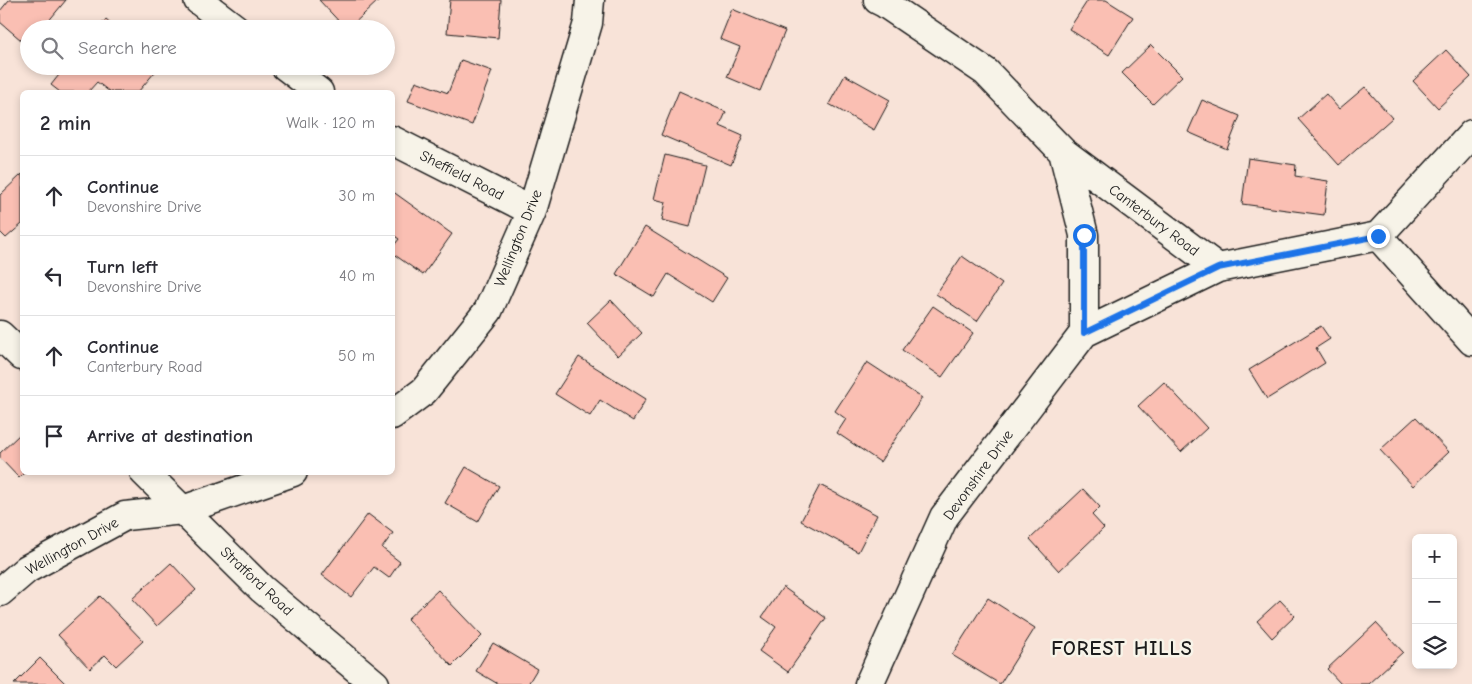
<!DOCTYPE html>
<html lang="en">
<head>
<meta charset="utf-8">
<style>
  :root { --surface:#fff; --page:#f2f2f3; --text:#2b2b33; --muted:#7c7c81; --line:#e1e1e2 }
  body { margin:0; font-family:"Comic Neue",sans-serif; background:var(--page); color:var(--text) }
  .controls { position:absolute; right:15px; bottom:15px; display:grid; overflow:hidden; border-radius:8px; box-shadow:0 2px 8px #0003 }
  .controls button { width:45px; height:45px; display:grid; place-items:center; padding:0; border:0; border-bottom:1px solid var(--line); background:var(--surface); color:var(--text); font:25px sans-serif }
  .stop { position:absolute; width:15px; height:15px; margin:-11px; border:4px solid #1a73e8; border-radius:50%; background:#fff }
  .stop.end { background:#1a73e8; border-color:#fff; box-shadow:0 1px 5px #0008 }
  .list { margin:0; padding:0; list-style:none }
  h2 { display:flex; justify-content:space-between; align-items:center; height:65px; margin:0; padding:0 20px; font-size:21px }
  h2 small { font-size:16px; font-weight:400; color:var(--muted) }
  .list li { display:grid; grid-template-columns:32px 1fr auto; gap:15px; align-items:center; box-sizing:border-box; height:80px; padding:0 20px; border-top:1px solid var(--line) }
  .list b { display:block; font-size:19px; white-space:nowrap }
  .list p { margin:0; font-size:16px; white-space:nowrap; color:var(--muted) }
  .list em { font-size:16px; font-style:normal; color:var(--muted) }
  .icon { flex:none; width:28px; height:28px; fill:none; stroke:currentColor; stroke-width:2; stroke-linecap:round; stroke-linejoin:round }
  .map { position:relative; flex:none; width:1472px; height:684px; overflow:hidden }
  .search { position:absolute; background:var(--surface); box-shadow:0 2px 8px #0003; left:20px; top:20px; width:375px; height:55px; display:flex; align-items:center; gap:12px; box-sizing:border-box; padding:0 18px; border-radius:28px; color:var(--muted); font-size:19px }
  .panel { position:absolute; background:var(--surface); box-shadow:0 2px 8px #0003; left:20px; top:90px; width:375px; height:385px; border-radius:8px }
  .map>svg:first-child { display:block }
  .building { fill:#fabfb3; stroke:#1c1c1c }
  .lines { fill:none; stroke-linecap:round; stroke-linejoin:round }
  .street-casing { stroke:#1c1c1c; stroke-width:31 }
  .street { stroke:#f7f3e8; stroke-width:28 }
  .route { stroke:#1a73e8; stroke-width:6 }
  .labels { text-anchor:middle; stroke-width:5; stroke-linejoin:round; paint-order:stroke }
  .street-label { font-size:15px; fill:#1c1c1c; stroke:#f7f3e8 }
  .district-label { font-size:20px; font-weight:bold; letter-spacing:1px; fill:#1c1c1c; stroke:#f7f3e8 }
</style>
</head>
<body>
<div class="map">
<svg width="1472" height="684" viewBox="0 0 1472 684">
  <rect width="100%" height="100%" fill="#f8e3d8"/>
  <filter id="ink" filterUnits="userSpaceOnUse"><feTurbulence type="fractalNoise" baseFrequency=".02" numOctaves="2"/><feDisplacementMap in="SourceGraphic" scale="10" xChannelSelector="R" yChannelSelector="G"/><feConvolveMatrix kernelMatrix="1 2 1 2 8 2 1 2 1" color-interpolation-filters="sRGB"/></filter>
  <g filter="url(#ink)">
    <path class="building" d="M9 0H66L42 29H29V44L28 46 0 22V11Z
      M319 0H379L348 29H346Z
      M450 0H501L498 38 447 33Z
      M1088 0H1106L1133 17 1109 55 1069 29Z
      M732 9 785 31 760 91 727 77 740 47 720 39Z
      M106 19 118 29H98Z
      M1151 45 1182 76 1153 104 1122 73Z
      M1446 50 1471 77 1438 108 1413 81Z
      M461 60 492 71 472 125 408 101 416 81 448 93Z
      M66 66H160L138 92H110L97 82 88 92H60L51 85Z
      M845 75 890 100 874 130 829 104Z
      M1365 87 1392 118 1339 165 1298 119 1326 94 1339 109Z
      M679 91 726 112 720 126 743 136 731 165 661 135Z
      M1202 100 1240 116 1227 149 1188 132Z
      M665 155 705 165 690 227 662 220 666 202 654 199Z
      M1248 158 1296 165 1295 176 1328 181 1324 215 1242 204Z
      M22 174V224L6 238 0 232V195Z
      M392 191 452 234 423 275 392 253V248L399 239 392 234Z
      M645 227 727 278 712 302 668 274 654 297 616 274Z
      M962 256 1002 284 977 321 936 294Z
      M611 300 642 333 618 356 587 323Z
      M933 306 973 333 942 377 902 350Z
      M1321 326 1330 339 1316 348 1325 363 1267 399 1249 370Z
      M579 357 646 399 633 421 600 400 590 416 555 394Z
      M867 362 922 398 880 462 837 433 846 419 835 411Z
      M1164 382 1207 428 1181 452 1138 406Z
      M1416 417 1449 452 1413 486 1380 450Z
      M20 434 22 436V472H25L19 478 0 458V453Z
      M466 467 499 486 478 522 445 503Z
      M820 485 877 515 858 552 801 521Z
      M1083 489 1100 507 1092 515 1104 528 1059 571 1030 539Z
      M368 514 393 533 382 548 400 562 389 578 374 567 351 597 322 575Z
      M171 563 196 590 157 626 132 599Z
      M783 587 826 618 788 672 759 651 776 627 762 617Z
      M438 590 482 636 452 666 407 619Z
      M100 596 143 641 116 666 105 655 90 669 58 635Z
      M988 598 1035 628 1000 684 952 655Z
      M1280 600 1295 616 1272 638 1257 621Z
      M1376 623 1403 652 1368 684H1341L1327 669Z
      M493 643 537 669 528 684H498L476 671Z
      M40 658 66 684H14Z"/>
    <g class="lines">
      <defs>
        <path id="street" d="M198 0 236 29
          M878 0 884 3 986 72 1063 152 1218 268
          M285 66 319 92
          M392 140 532 211
          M1063 152 1084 235V333
          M1378 236 1472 341
          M1378 236 1472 134
          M0 335 22 356
          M392 415 424 391 488 311 532 211 588 23 590 0
          M144 472 262 589 375 684
          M0 592 27 569 125 516 183 510 293 472
          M869 684 944 517 1084 333 1218 268 1378 236"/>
      </defs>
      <use href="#street" class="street-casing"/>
      <use href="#street" class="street"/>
    </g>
  </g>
  <g class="lines" filter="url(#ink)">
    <path class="route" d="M1084 235V333L1218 268 1378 236"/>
  </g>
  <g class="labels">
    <g class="street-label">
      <text transform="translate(462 175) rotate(27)" y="5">Sheffield Road</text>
      <text transform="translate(1154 220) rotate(37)" y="5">Canterbury Road</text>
      <text transform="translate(518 238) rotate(-68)" y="5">Wellington Drive</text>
      <text transform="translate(978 475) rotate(-54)" y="5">Devonshire Drive</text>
      <text transform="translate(72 546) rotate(-29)" y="5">Wellington Drive</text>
      <text transform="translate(257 581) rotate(43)" y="5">Stratford Road</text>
    </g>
    <g class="district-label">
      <text x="1122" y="655">FOREST HILLS</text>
    </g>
  </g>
</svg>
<div class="controls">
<button>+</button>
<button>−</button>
<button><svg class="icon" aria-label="layers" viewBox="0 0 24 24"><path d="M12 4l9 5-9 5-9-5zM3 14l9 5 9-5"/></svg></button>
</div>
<div class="stop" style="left:1084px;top:235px"></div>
<div class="stop end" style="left:1378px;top:236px"></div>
<div class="search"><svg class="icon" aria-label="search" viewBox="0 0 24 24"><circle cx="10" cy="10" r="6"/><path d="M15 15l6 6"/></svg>Search here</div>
<section class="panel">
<h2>2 min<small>Walk · 120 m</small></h2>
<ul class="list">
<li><svg class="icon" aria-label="ahead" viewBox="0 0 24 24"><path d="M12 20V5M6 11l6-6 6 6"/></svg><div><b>Continue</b><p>Devonshire Drive</p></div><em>30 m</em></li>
<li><svg class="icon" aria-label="left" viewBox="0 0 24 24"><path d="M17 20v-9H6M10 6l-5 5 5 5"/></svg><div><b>Turn left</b><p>Devonshire Drive</p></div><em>40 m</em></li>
<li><svg class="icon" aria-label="ahead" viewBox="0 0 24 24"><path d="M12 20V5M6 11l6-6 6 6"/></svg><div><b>Continue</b><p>Canterbury Road</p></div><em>50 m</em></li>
<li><svg class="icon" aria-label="arrive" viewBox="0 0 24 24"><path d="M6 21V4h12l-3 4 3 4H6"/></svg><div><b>Arrive at destination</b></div></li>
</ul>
</section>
</div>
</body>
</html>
